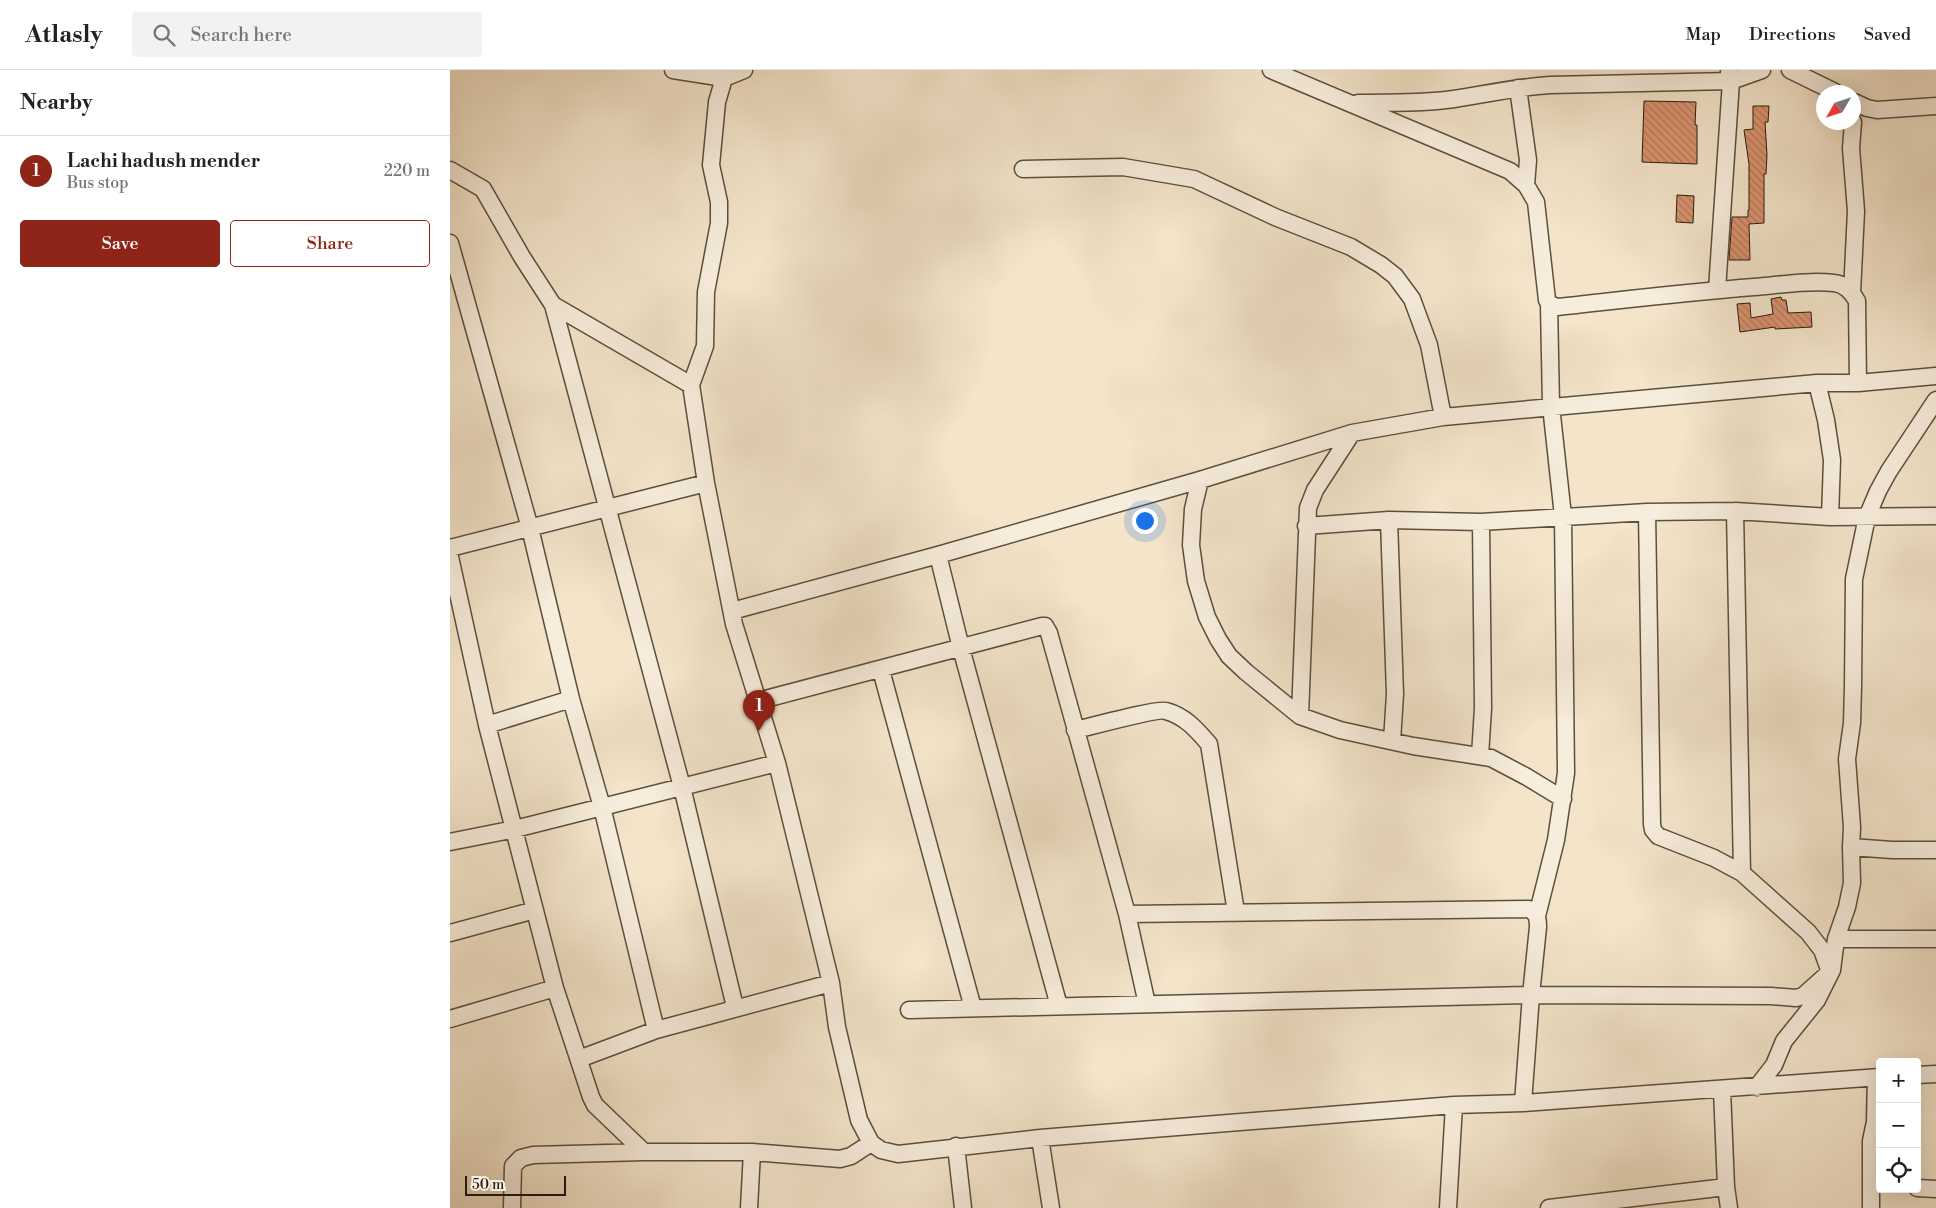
<!DOCTYPE html>
<html lang="en">
<head>
<meta charset="utf-8">
<style>
  :root { --surface:#fff; --page:#f2f2f2; --text:#222; --muted:#767676; --line:#e0e0e0; --accent:#8f2418 }
  body { margin:0; font-family:"Libre Bodoni",serif; background:var(--page); color:var(--text) }
  .controls { position:absolute; right:15px; bottom:15px; display:grid; overflow:hidden; border-radius:5px; box-shadow:0 5px 20px #0002 }
  .controls button { width:45px; height:45px; display:grid; place-items:center; padding:0; border:0; border-bottom:1px solid var(--line); background:var(--surface); color:var(--text); font:25px sans-serif }
  .compass { position:absolute; left:1366px; top:15px; width:45px; height:45px; border-radius:50%; background:var(--surface); box-shadow:0 5px 20px #0002; rotate:231deg }
  .scale { position:absolute; left:15px; bottom:12px; width:101px; box-sizing:border-box; padding-left:5px; border:2px solid #291d0f; border-top:0; font-size:14px; line-height:18px; white-space:nowrap; color:#291d0f; -webkit-text-stroke:4px #f7eddd; paint-order:stroke }
  .you { position:absolute; left:694px; top:450px; width:18px; height:18px; margin:-12px; border:4px solid #fff; border-radius:50%; background:#1a73e8; box-shadow:0 0 0 8px #1a73e833 }
  .badge { display:grid; place-items:center; width:32px; height:32px; border-radius:50%; background:var(--accent); color:#fff; font-size:16px; font-weight:700 }
  .pin { position:absolute; translate:-50% -41px; filter:drop-shadow(0 1px 2px #0008) }
  .pin::after { content:''; position:absolute; top:26px; width:18px; height:15px; background:inherit; clip-path:polygon(0 0,100% 0,50% 100%) }
  .list { margin:0; padding:0; list-style:none }
  h2 { display:flex; justify-content:space-between; align-items:center; height:65px; margin:0; padding:0 20px; font-size:21px }
  h2 small { font-size:16px; font-weight:400; color:var(--muted) }
  .list li { display:grid; grid-template-columns:32px 1fr auto; gap:15px; align-items:center; box-sizing:border-box; height:70px; padding:0 20px; border-top:1px solid var(--line) }
  .list b { display:block; font-size:19px; white-space:nowrap }
  .list p { margin:0; font-size:16px; white-space:nowrap; color:var(--muted) }
  .list em { font-size:16px; font-style:normal; color:var(--muted) }
  .actions { display:flex; gap:10px; padding:15px 20px }
  .actions a { flex:1; padding:11px 0; border:1px solid var(--accent); border-radius:5px; text-align:center; font-size:18px; color:var(--accent) }
  .actions .main { background:var(--accent); color:#fff }
  .icon { flex:none; width:28px; height:28px; fill:none; stroke:currentColor; stroke-width:2; stroke-linecap:round; stroke-linejoin:round }
  .map { position:relative; flex:none; width:1486px; height:1138px; overflow:hidden }
  header { display:flex; align-items:center; gap:30px; box-sizing:border-box; height:70px; padding:0 25px; background:var(--surface); border-bottom:1px solid var(--line) }
  header strong { font-size:24px }
  nav { display:flex; gap:28px; margin-inline-start:auto; font-size:18px }
  .search { width:350px; height:45px; background:var(--page); display:flex; align-items:center; gap:12px; box-sizing:border-box; padding:0 18px; border-radius:5px; color:var(--muted); font-size:19px }
  main { display:flex }
  aside { flex:1; background:var(--surface) }
  .map>svg:first-child { display:block }
  .building { fill:url(#building-back-hatch); stroke:#291d0f }
  .lines { fill:none; stroke-linecap:round; stroke-linejoin:round }
  .minor-casing { stroke:#5c4f3e; stroke-width:19 }
  .minor { stroke:#f7eddd; stroke-width:16 }
</style>
</head>
<body>
<header>
<strong>Atlasly</strong>
<div class="search"><svg class="icon" aria-label="search" viewBox="0 0 24 24"><circle cx="10" cy="10" r="6"/><path d="M15 15l6 6"/></svg>Search here</div>
<nav><a>Map</a><a>Directions</a><a>Saved</a></nav>
</header>
<main>
<aside>
<h2>Nearby<small></small></h2>
<ul class="list">
<li><span class="badge">1</span><div><b>Lachi hadush mender</b><p>Bus stop</p></div><em>220 m</em></li>
</ul>
<div class="actions"><a class="main">Save</a><a>Share</a></div>
</aside>
<div class="map">
<svg width="1486" height="1138" viewBox="0 0 1486 1138">
  <defs>
    <pattern id="building-back-hatch" width="6" height="6" patternUnits="userSpaceOnUse" patternTransform="scale(1.25)"><rect width="6" height="6" fill="#db9370"/><path d="M-1 5l2 2M0 0l6 6M5-1l2 2" fill="none" stroke="#b2775a"/></pattern>
  </defs>
  <rect width="100%" height="100%" fill="#f3e4ca"/>
  <filter id="stains"><feTurbulence type="fractalNoise" baseFrequency=".004" numOctaves="4"/><feColorMatrix values="0 0 0 0 .2 0 0 0 0 .09 0 0 0 0 .02 0 0 0 .5 -.17"/></filter>
  <radialGradient id="worn" r=".72"><stop offset=".6" stop-color="#630" stop-opacity="0"/><stop offset="1" stop-color="#630" stop-opacity=".3"/></radialGradient>
  <path class="building" d="M1194 31 1246 32 1245 55H1247V94L1192 92Z
    M1303 36H1319L1318 52H1315L1317 85 1316 104H1314V153L1299 154 1300 190H1279L1282 147H1298V140H1299V94L1294 60 1303 59Z
    M1227 125 1244 126 1243 153 1226 152Z
    M1331 227 1332 230H1336L1338 243 1361 242 1362 257 1325 259V257L1290 262 1287 234 1300 233 1301 248 1323 244 1321 229Z"/>
  <g class="lines">
    <defs>
      <path id="minor" d="M223 0 274 8
        M294 0 274 8 267 32 261 95 269 132V153L256 222 255 276 241 315 256 413 284 554 327 693 381 913 387 957 409 1050 421 1073 431 1080 448 1084 590 1068 1004 1035 1073 1033 1430 1007
        M821 0 1060 101 1076 115 1086 132 1097 230 1099 234 1101 336 1113 446 1116 703 1106 770 1087 846
        M1340 0 1385 22
        M1068 18 1078 90 1076 115
        M1404 32 1417 38 1427 40 1486 36
        M908 33C940 32 972 34 1004 29 1036 24 1068 17 1100 15L1281 11 1312 0
        M573 99 673 97 744 109 825 147 901 177 931 195 945 206 962 229 979 275 993 347
        M0 100 33 119 72 187 103 235 241 315
        M0 173 80 458 121 629 152 737 206 960
        M1267 220 1281 11 1279 2
        M1402 223 1406 141 1401 78 1403 52
        M1099 234 1107 237C1172 230 1238 222 1304 217 1330 215 1358 210 1384 213 1395 214 1402 222 1407 231L1408 313
        M103 235 232 717 285 937
        M1367 313 1376 350 1382 390 1380 447
        M750 410 743 439 741 475 746 511 757 547 768 569 779 586 796 602 850 646 890 660 963 676 1041 688 1077 707 1113 729
        M1285 441 1292 803
        M1197 442 1202 754 1203 760 1208 766 1264 788 1292 803 1358 862 1372 880 1380 902
        M939 450 945 624 942 671
        M856 456 939 450 1031 452 1197 442 1285 441 1380 447 1486 446
        M0 478 256 413
        M488 485 511 578 609 936
        M0 487 37 655 105 918 141 1027 145 1035 194 1082
        M282 541 488 485 750 410 902 363 993 347 1367 313H1408L1486 306
        M431 600 523 938
        M308 631 592 556H595L599 563 677 844 697 934
        M850 646 858 438 865 420 902 363
        M37 655 121 629
        M625 660C639 657 708 638 716 641 735 646 747 660 759 674L786 842
        M1030 686 1033 638 1031 452
        M0 772 65 759 327 693
        M1401 777 1402 757 1397 689 1402 653 1403 617 1404 509 1417 447 1428 421 1439 401 1486 330
        M677 844 1079 839C1087 843 1088 848 1088 857L1081 925 1073 1033
        M0 863 85 840
        M1386 869H1486
        M459 940 1081 925 1321 926 1346 928 1353 926 1382 900
        M0 949 105 918
        M129 989 206 960 381 913
        M1467 1005 1486 1004
        M1307 1017 1324 995 1334 971 1367 930 1382 900 1386 869 1397 837 1402 813 1401 777 1442 780H1486
        M1272 1020 1276 1117 1279 1138
        M590 1068 601 1138
        M506 1076 513 1138
        M1467 1118 1486 1119
        M62 1138 63 1096 71 1088 83 1085 194 1082H302L390 1089 401 1086 421 1073
        M299 1138 302 1082
        M998 1138 1004 1035
        M1099 1138 1276 1117
        M1421 1138V1071L1425 1052 1426 1008"/>
    </defs>
    <use href="#minor" class="minor-casing"/>
    <use href="#minor" class="minor"/>
  </g>
  <rect width="100%" height="100%" filter="url(#stains)"/>
  <rect width="100%" height="100%" fill="url(#worn)"/>
</svg>
<div class="controls">
<button>+</button>
<button>−</button>
<button><svg class="icon" aria-label="locate" viewBox="0 0 24 24"><circle cx="12" cy="12" r="6"/><path d="M12 2v4M12 18v4M2 12h4M18 12h4"/></svg></button>
</div>
<svg class="compass" viewBox="-18 -18 36 36"><path d="M0-13l5 13h-10z" fill="#e53935"/><path d="M0 13l5-13h-10z" fill="#767676"/></svg>
<div class="scale">50 m</div>
<div class="you"></div>
<div class="pin badge" style="left:309px;top:661px">1</div>
</div>
</main>
</body>
</html>
